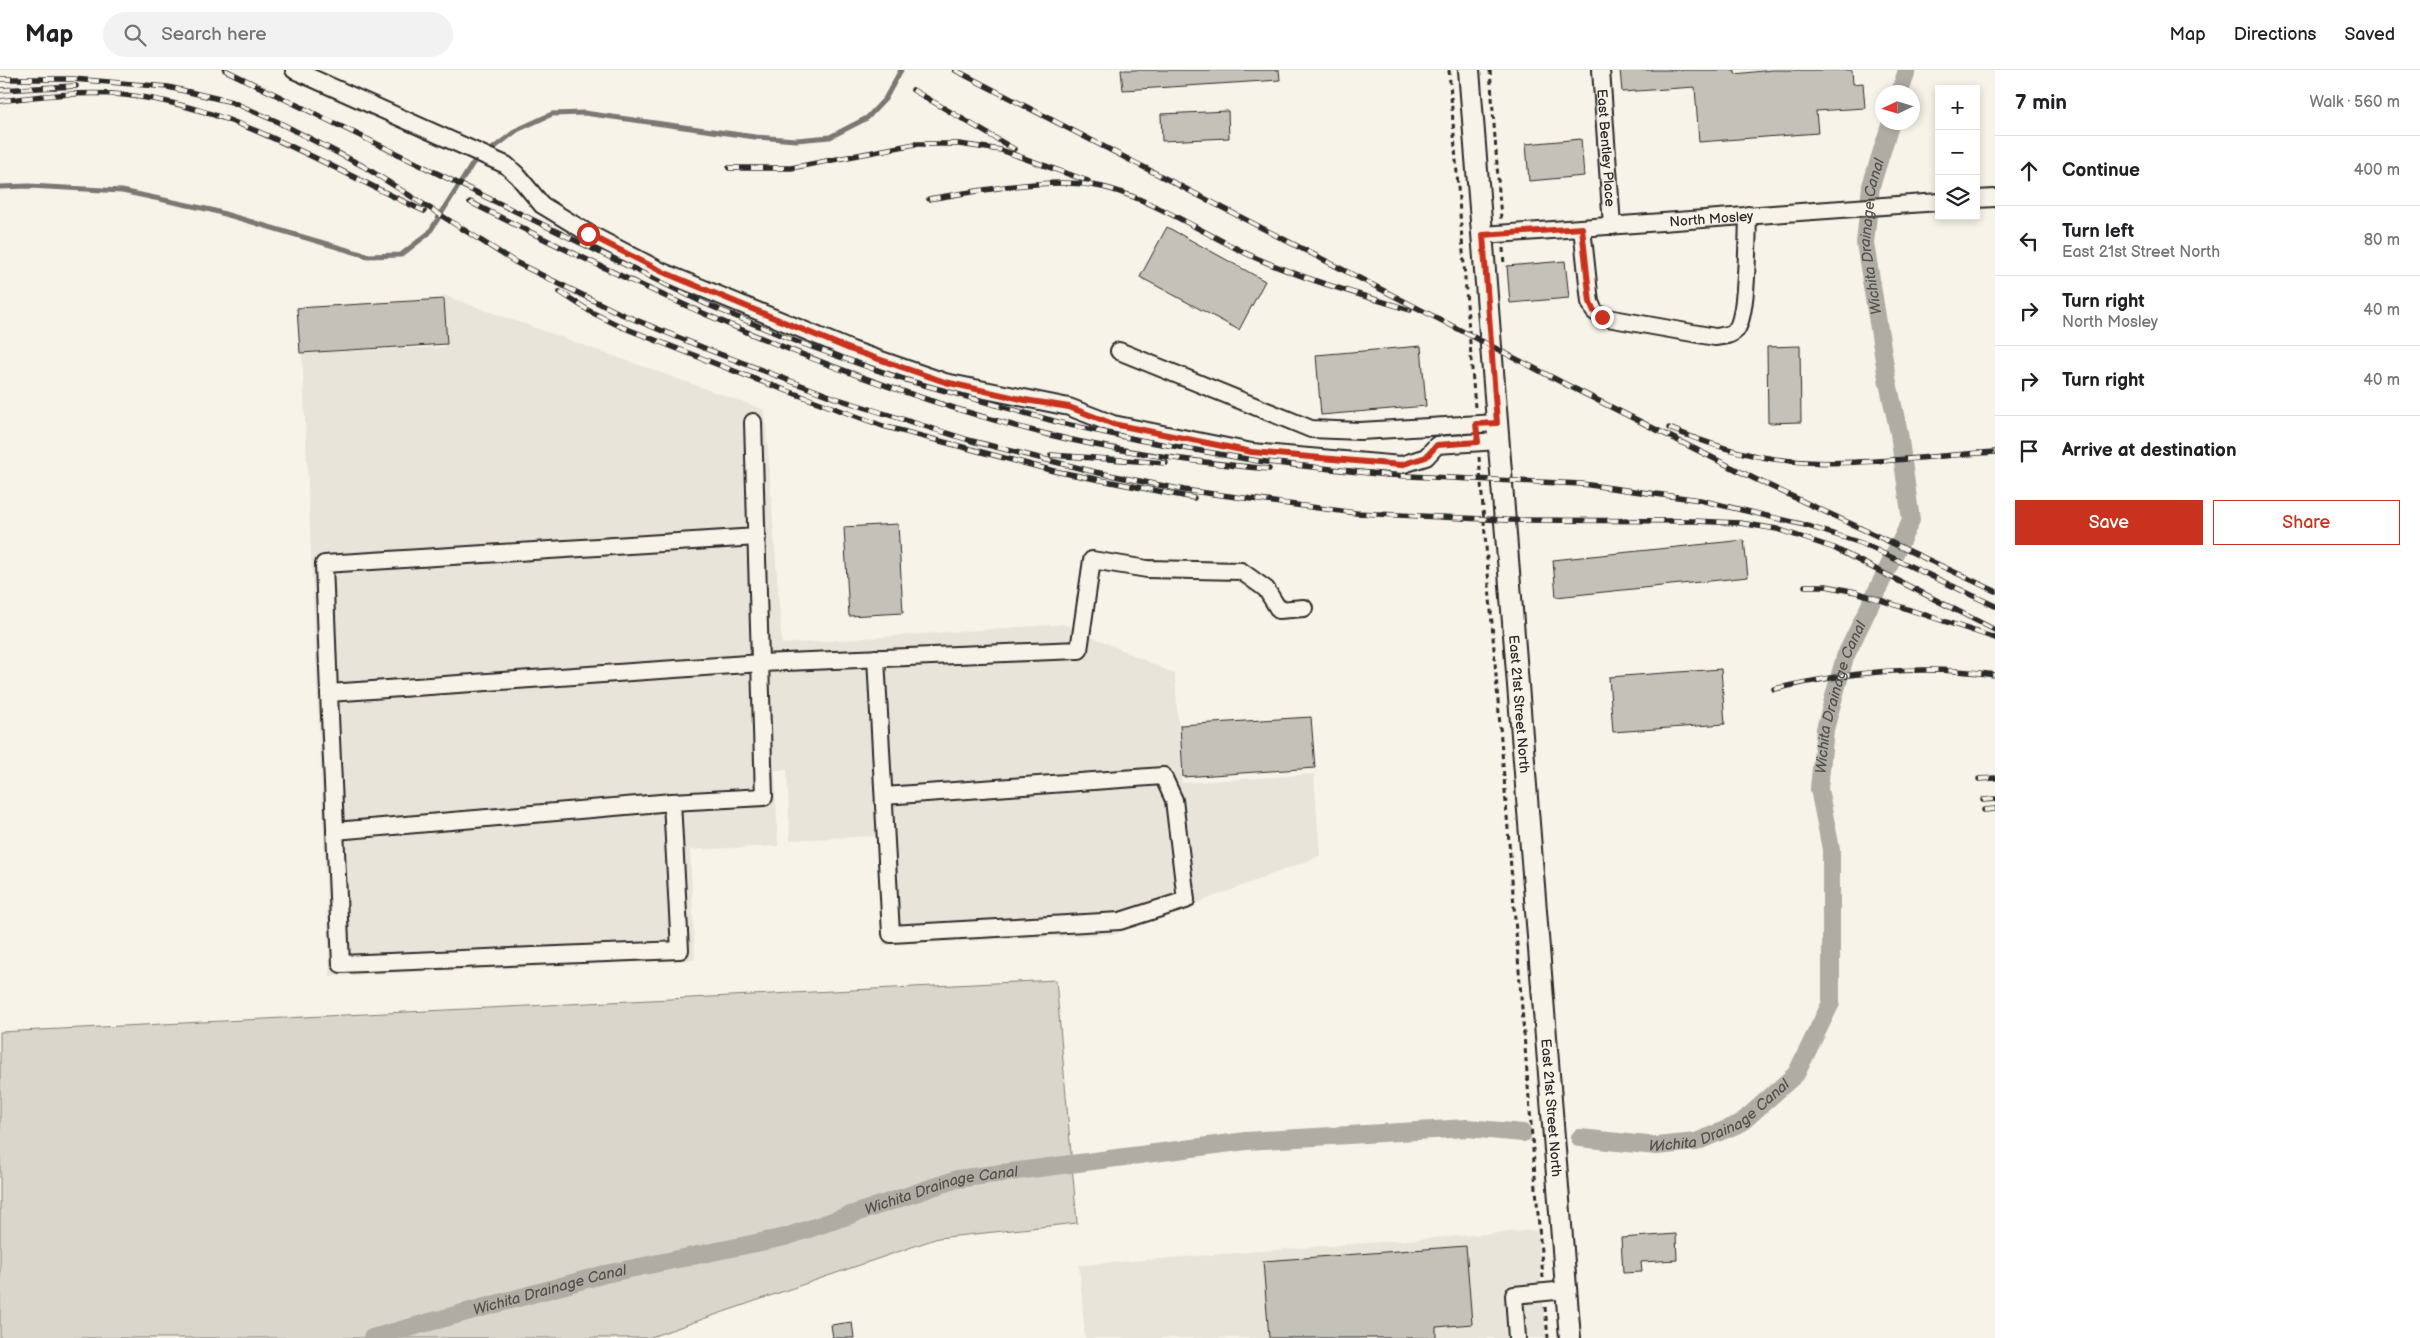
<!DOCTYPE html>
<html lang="en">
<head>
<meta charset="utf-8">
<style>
  :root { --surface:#fff; --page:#f2f2f2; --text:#202124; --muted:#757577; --line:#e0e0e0; --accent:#c8321e }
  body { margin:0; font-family:"Balsamiq Sans",sans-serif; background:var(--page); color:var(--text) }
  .controls { position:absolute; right:15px; top:15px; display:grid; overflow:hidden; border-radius:0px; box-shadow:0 2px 8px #0003 }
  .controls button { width:45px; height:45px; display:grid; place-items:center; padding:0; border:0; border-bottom:1px solid var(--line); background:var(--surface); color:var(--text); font:25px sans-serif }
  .compass { position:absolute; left:1875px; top:15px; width:45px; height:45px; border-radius:50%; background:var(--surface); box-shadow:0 2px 8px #0003; rotate:266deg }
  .stop { position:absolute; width:15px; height:15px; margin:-11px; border:4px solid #c8321e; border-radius:50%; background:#fff }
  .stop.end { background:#c8321e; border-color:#fff; box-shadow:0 1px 5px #0008 }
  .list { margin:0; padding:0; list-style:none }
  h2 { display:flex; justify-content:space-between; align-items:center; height:65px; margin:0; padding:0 20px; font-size:21px }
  h2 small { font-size:16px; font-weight:400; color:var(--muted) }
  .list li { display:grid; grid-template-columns:32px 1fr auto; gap:15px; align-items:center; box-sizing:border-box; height:70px; padding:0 20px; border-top:1px solid var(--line) }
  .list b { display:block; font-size:19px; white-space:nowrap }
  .list p { margin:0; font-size:16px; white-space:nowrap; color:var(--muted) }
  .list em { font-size:16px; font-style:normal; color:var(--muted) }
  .actions { display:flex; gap:10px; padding:15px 20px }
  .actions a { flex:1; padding:11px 0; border:1px solid var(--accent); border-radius:0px; text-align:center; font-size:18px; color:var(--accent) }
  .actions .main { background:var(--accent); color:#fff }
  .icon { flex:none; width:28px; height:28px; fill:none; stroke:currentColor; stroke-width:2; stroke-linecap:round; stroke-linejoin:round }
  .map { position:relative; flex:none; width:1995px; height:1268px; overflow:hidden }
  header { display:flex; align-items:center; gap:30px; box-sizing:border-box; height:70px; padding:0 25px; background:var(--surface); border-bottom:1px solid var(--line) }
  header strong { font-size:24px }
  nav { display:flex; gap:28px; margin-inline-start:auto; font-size:18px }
  .search { width:350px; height:45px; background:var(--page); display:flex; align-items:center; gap:12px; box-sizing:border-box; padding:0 18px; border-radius:28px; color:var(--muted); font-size:19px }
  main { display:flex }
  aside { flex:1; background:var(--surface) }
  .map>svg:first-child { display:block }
  .built { fill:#e8e4da }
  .green { fill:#dad6cc; stroke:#82807c }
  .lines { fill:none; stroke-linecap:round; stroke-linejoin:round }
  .stream { stroke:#7a7874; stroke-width:5 }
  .canal { stroke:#afaca4; stroke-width:18 }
  .building { fill:#c4c1b9; stroke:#2b2b2b }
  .minor-casing { stroke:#2b2b2b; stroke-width:20 }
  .major-casing { stroke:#2b2b2b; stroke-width:24 }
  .path { stroke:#2b2b2b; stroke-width:3; stroke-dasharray:5 4; stroke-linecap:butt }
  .minor { stroke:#f7f3e8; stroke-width:16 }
  .major { stroke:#f7f3e8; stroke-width:20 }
  .rail-casing { stroke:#2b2b2b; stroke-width:5.5 }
  .rail { stroke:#f7f3e8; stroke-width:4; stroke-dasharray:11; stroke-linecap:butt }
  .route { stroke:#c8321e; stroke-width:6 }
  .labels { text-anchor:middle; stroke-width:5; stroke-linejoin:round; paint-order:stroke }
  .street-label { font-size:14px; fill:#2b2b2b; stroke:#f7f3e8 }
  .water-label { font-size:15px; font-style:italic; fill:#53524f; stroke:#f7f3e8 }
</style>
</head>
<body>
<header>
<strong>Map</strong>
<div class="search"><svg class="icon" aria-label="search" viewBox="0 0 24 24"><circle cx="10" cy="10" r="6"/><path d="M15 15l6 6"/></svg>Search here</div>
<nav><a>Map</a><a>Directions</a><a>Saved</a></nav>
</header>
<main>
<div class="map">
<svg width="1995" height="1268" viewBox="0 0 1995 1268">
  <rect width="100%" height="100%" fill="#f7f3e8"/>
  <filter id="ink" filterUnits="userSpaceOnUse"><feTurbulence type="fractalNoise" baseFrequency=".02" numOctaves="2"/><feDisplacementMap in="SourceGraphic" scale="10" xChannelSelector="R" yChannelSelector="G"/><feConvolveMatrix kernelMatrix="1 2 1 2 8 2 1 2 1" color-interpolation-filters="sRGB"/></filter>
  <g filter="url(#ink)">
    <path class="built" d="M443 225 765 340 782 574 1064 554 1175 604 1182 713 1314 704 1320 786 1116 864 883 875 878 766 790 770 787 700H775L778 776 690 780 695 890 330 906 302 283 445 277Z
      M1537 1160 1546 1268H1085L1079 1195Z"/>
    <path class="green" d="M1056 910 1077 1153 938 1168 648 1268H0V962Z"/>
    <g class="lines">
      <path class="stream" d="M487 83 517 60 552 44 584 43 755 67 796 70 830 67 867 48 885 29 901 0
        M0 117 29 116 122 121 211 140 368 186 401 185 429 163 473 93 480 88"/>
      <g class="canal">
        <path d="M1900 22 1907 0"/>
        <path id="s1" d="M1580 1068 1656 1076 1696 1072 1741 1053 1796 1004 1831 933V779L1819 719 1825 659 1845 587 1911 450 1899 363 1887 308 1865 173 1871 116 1891 52"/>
        <path id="s2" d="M372 1268 605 1204 785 1167 957 1109 1246 1071 1467 1058 1523 1063"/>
      </g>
    </g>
    <path class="building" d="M1121 0H1279L1280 10 1123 20Z
      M1620 0H1735V4L1772 0H1852L1853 14 1863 13 1865 38 1816 41 1818 63 1699 72 1695 17 1622 22Z
      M1228 41 1229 68 1162 71 1161 44Z
      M1581 69 1584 106 1529 111 1526 74Z
      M1167 157 1265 211 1239 260 1140 207Z
      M1565 191 1569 228 1510 233 1507 196Z
      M444 229 447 274 300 283 297 238Z
      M1421 276 1426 336 1321 345 1316 285Z
      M1800 276 1801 352 1768 353 1767 277Z
      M898 454 903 543 849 546 844 457Z
      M1744 470 1748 507 1556 527 1553 490Z
      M1721 599 1725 654 1613 662 1609 607Z
      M1311 647 1315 698 1183 707 1180 655Z
      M1676 1164 1677 1190 1641 1192 1642 1202 1623 1203 1621 1168Z
      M1466 1176 1472 1254 1436 1257V1268H1269L1263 1191Z
      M852 1252 854 1268H833L831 1255Z"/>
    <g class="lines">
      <defs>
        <g id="minor">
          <path d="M294 0 506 95 517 105 542 135 588 163 663 202 852 280 945 312 1069 337 1113 354 1252 382 1401 395 1426 387 1437 375 1499 371"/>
          <path id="s3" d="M1601 0 1612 156"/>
          <path d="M1976 129 1995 128"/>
          <path d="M1582 158 1590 232 1594 241 1602 247 1715 267C1722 266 1730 266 1736 260 1748 245 1747 168 1748 145"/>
          <path id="s4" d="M1483 165 1939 132"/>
          <path d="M1119 281 1311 359 1360 361 1497 353"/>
          <path d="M753 352 764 727 672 732 680 880 341 894 329 623 747 594 761 593 1079 580 1092 490 1147 499 1241 501 1266 519 1279 540 1304 538"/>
          <path d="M876 588 891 864 1120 851 1186 830 1174 730 1163 706 884 726"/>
          <path d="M329 623 324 494 757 467"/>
          <path d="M335 761 672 732"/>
          <path d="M1517 1268 1514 1225 1566 1220"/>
        </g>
        <g id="major">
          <path id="s5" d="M1469 0 1570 1268"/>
        </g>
      </defs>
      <use href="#minor" class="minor-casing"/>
      <use href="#major" class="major-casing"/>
      <path class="path" d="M1449 0 1475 338
        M1490 0 1501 149
        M1503 178 1504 196
        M1479 387 1543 1208
        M1545 1237 1548 1268"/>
      <use href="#minor" class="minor"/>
      <use href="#major" class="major"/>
      <defs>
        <path id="rail" d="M225 0 706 234 795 271 899 308 1061 353 1139 370 1258 391 1387 405 1582 414 1700 430 1805 455 1861 473 1995 536
          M955 0 1567 315 1755 409 1995 521
          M0 9H73L168 17 232 32 276 51 363 96 515 192 619 243 709 280 835 328 972 371 1095 402 1184 420 1356 443 1505 450 1693 451 1740 453 1777 459 1834 478 1995 560
          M0 20 76 16
          M913 20 1014 79
          M0 31C40 26 84 21 125 25 233 36 327 97 424 141
          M729 98H791L915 74H959L1001 80 1088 111
          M929 129C975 121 1046 108 1091 115 1143 122 1207 166 1256 188 1306 210 1359 224 1410 240
          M470 132C656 226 844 313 1046 364 1119 382 1194 392 1269 399
          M560 222 591 242 622 257 747 306 883 356 1054 401 1194 428
          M1669 358C1703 372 1738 384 1774 389 1841 399 1927 386 1995 382
          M1051 385 1166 393
          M1805 516H1826L1856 522 1995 568
          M1774 619C1848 602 1919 594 1995 605
          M1979 709 1995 708
          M1983 730 1995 729
          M1984 740 1995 739"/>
      </defs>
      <use href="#rail" class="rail-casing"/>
      <use href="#rail" class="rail"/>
    </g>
  </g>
  <g class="lines" filter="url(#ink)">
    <path class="route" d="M588 164 663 202 852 280 945 312 1025 330 1069 337 1113 354 1252 382 1401 395 1426 387 1437 375 1478 372 1476 354 1497 353 1483 165 1582 158 1590 232 1594 241 1602 247"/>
  </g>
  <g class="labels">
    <g class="street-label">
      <text dy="5" stroke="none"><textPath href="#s3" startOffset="78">East Bentley Place</textPath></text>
      <text dy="5" stroke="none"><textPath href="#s4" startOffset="229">North Mosley</textPath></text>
      <text dy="5" stroke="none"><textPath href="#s5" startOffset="636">East 21st Street North</textPath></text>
      <text dy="5" stroke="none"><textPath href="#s5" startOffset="1041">East 21st Street North</textPath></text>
    </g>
    <g class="water-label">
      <text dy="5" stroke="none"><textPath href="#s1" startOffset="1108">Wichita Drainage Canal</textPath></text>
      <text dy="5" stroke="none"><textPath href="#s1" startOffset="628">Wichita Drainage Canal</textPath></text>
      <text dy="5" stroke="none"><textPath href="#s1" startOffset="148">Wichita Drainage Canal</textPath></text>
      <text dy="5" stroke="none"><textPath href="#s2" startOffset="589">Wichita Drainage Canal</textPath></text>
      <text dy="5" stroke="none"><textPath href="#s2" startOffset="184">Wichita Drainage Canal</textPath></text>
    </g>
  </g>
</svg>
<div class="controls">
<button>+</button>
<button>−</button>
<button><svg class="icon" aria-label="layers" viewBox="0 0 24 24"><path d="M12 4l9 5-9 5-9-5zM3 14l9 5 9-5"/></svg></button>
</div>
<svg class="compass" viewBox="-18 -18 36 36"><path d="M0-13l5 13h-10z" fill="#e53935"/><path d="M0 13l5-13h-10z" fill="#757577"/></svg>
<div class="stop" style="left:588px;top:164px"></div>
<div class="stop end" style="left:1602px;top:247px"></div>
</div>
<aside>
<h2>7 min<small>Walk · 560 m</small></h2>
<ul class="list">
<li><svg class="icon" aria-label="ahead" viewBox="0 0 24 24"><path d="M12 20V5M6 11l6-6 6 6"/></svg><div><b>Continue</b></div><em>400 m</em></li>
<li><svg class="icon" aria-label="left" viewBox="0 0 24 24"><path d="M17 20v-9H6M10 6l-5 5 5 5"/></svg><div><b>Turn left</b><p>East 21st Street North</p></div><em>80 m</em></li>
<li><svg class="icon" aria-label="right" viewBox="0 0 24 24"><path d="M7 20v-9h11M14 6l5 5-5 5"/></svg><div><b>Turn right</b><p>North Mosley</p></div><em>40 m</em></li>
<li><svg class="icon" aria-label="right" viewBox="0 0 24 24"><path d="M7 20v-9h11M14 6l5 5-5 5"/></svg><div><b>Turn right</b></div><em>40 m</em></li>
<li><svg class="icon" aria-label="arrive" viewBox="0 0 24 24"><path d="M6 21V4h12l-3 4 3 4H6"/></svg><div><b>Arrive at destination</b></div></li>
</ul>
<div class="actions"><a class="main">Save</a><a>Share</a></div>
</aside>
</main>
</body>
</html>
